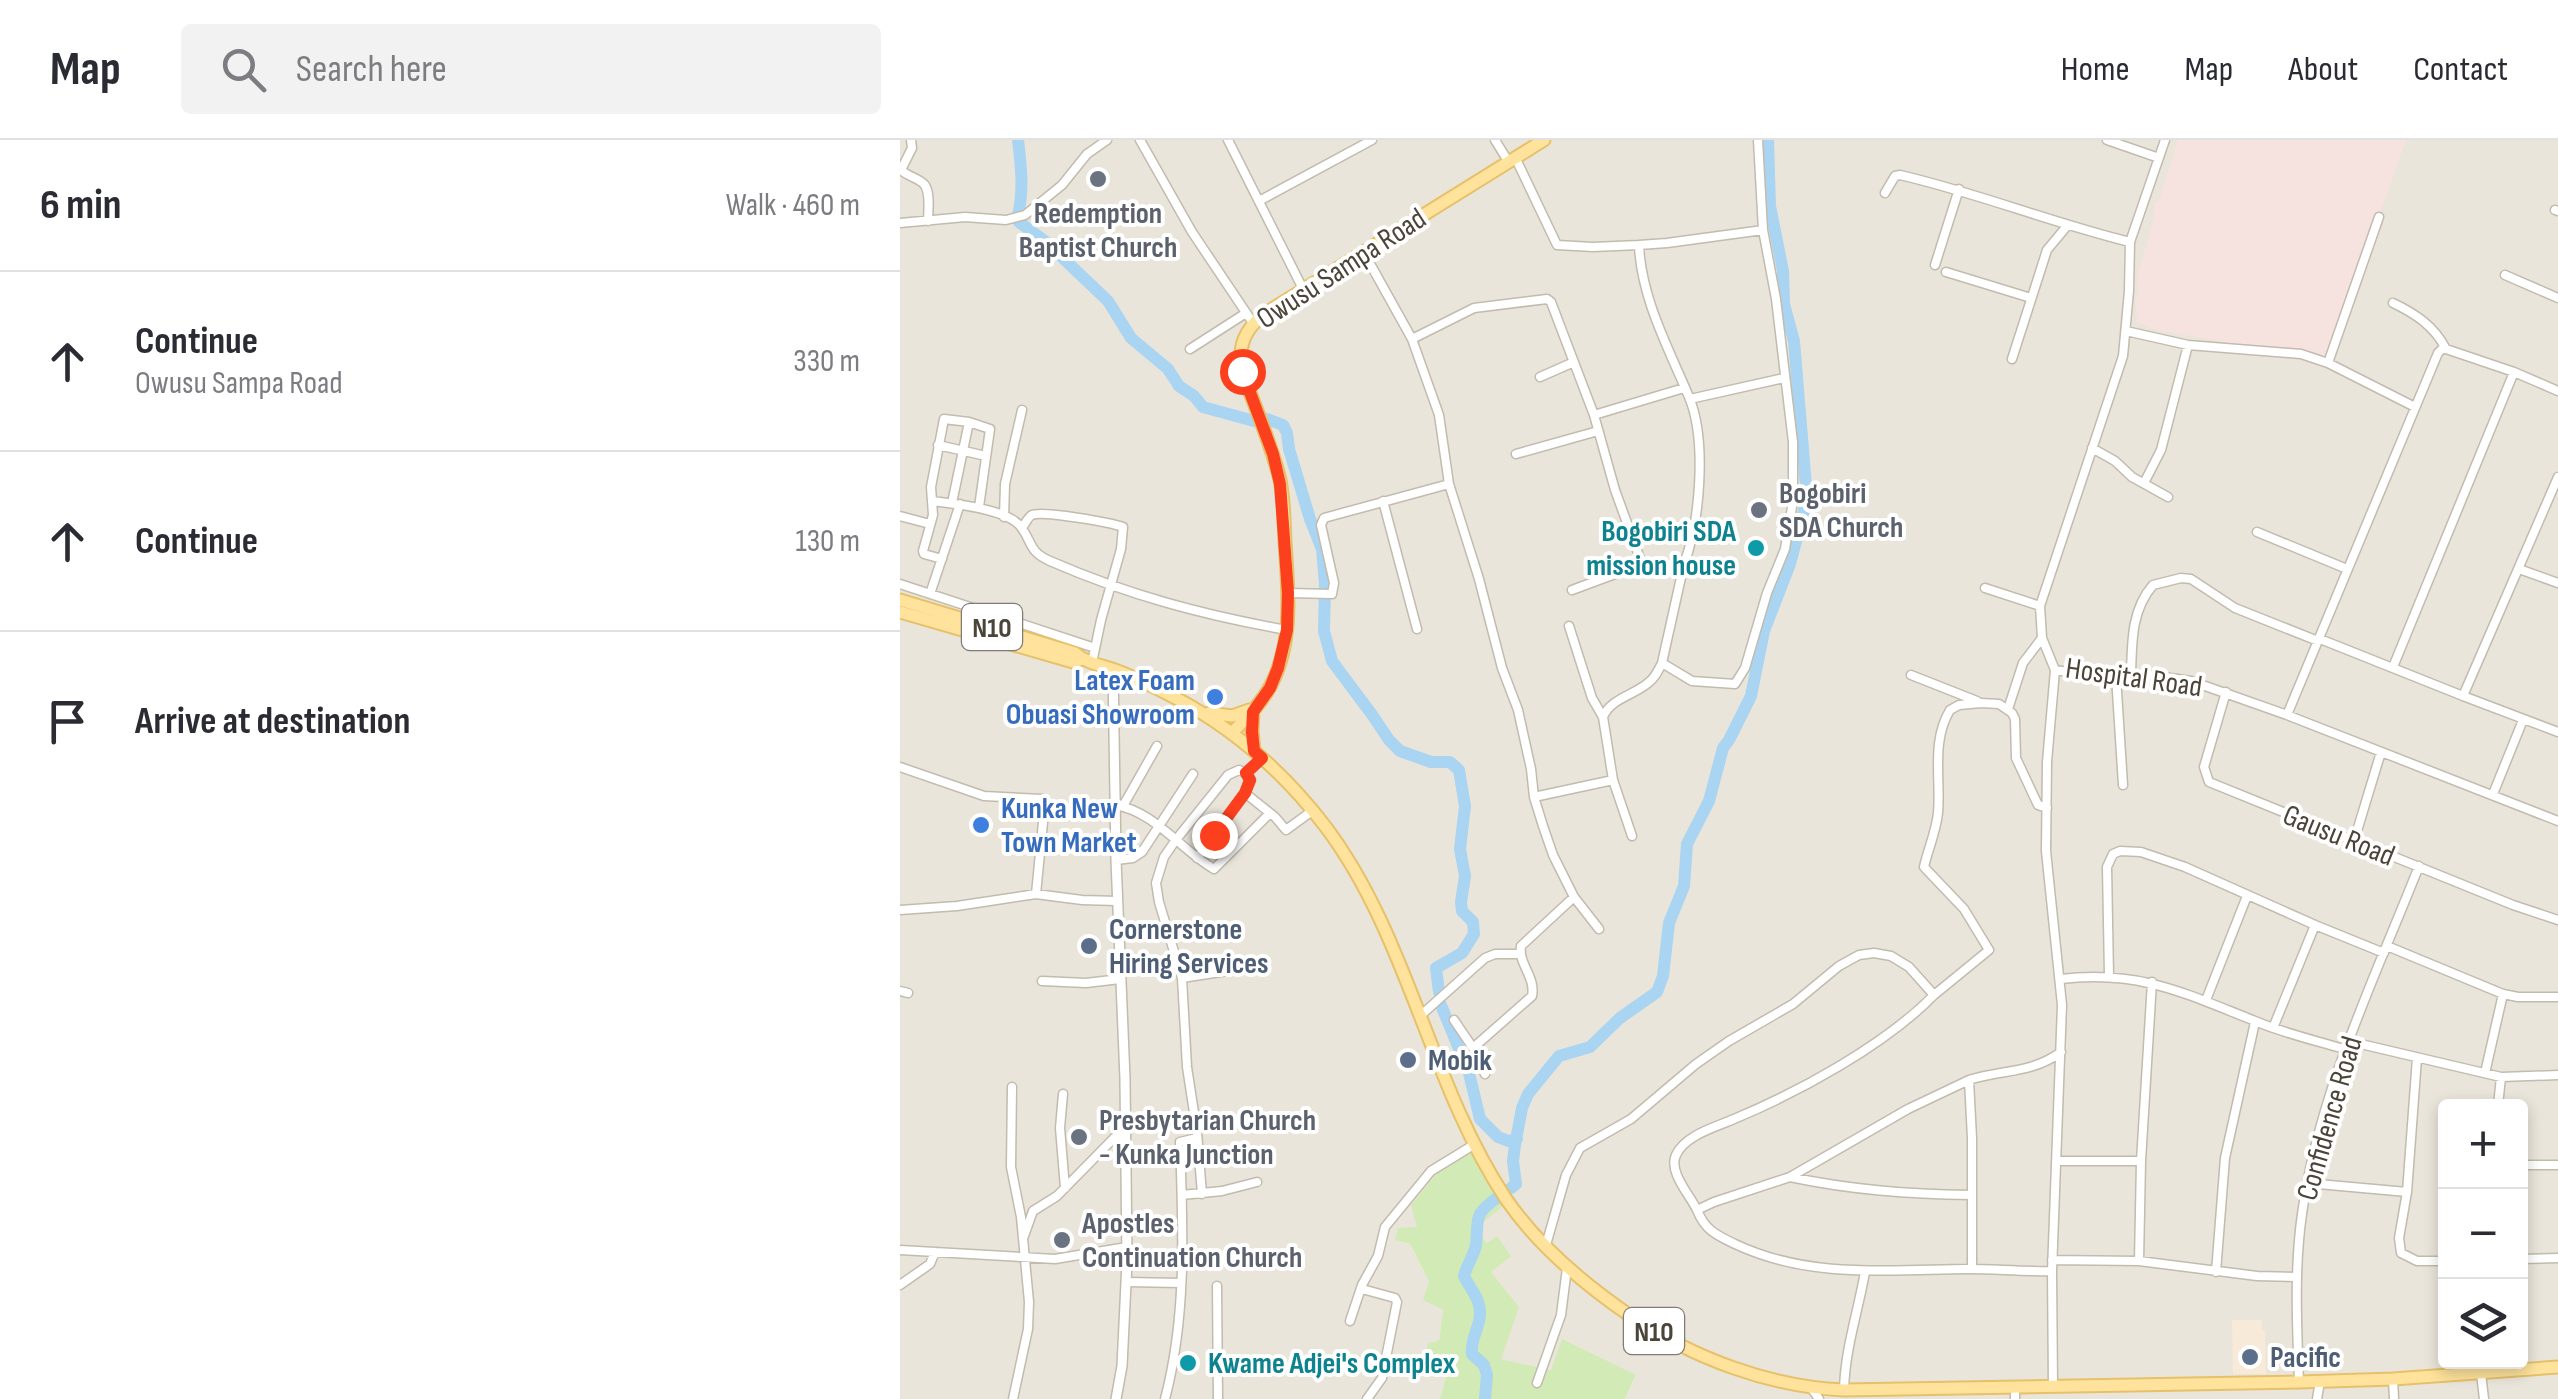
<!DOCTYPE html>
<html lang="en">
<head>
<meta charset="utf-8">
<style>
  :root { --surface:#fff; --page:#f2f2f3; --text:#2b2b33; --muted:#7c7c81; --line:#e1e1e2 }
  body { margin:0; font-family:"Sofia Sans Condensed",sans-serif; background:var(--page); color:var(--text) }
  .controls { position:absolute; right:30px; bottom:30px; display:grid; overflow:hidden; border-radius:10px; box-shadow:0 5px 15px #0003 }
  .controls button { width:90px; height:90px; display:grid; place-items:center; padding:0; border:0; border-bottom:2px solid var(--line); background:var(--surface); color:var(--text); font:50px sans-serif }
  .stop { position:absolute; width:30px; height:30px; margin:-22px; border:8px solid #fc3f1d; border-radius:50%; background:#fff }
  .stop.end { background:#fc3f1d; border-color:#fff; box-shadow:0 2px 10px #0008 }
  .list { margin:0; padding:0; list-style:none }
  h2 { display:flex; justify-content:space-between; align-items:center; height:130px; margin:0; padding:0 40px; font-size:42px }
  h2 small { font-size:32px; font-weight:400; color:var(--muted) }
  .list li { display:grid; grid-template-columns:65px 1fr auto; gap:30px; align-items:center; box-sizing:border-box; height:180px; padding:0 40px; border-top:2px solid var(--line) }
  .list b { display:block; font-size:38px; white-space:nowrap }
  .list p { margin:0; font-size:32px; white-space:nowrap; color:var(--muted) }
  .list em { font-size:32px; font-style:normal; color:var(--muted) }
  .icon { flex:none; width:55px; height:55px; fill:none; stroke:currentColor; stroke-width:2; stroke-linecap:round; stroke-linejoin:round }
  .map { position:relative; flex:none; width:1658px; height:1259px; overflow:hidden }
  header { display:flex; align-items:center; gap:60px; box-sizing:border-box; height:140px; padding:0 50px; background:var(--surface); border-bottom:2px solid var(--line) }
  header strong { font-size:48px }
  nav { display:flex; gap:55px; margin-inline-start:auto; font-size:35px }
  .search { width:700px; height:90px; background:var(--page); display:flex; align-items:center; gap:25px; box-sizing:border-box; padding:0 35px; border-radius:10px; color:var(--muted); font-size:38px }
  main { display:flex }
  aside { flex:1; background:var(--surface) }
  .map>svg:first-child { display:block }
  .residential { fill:#eae5da; fill-rule:evenodd }
  .commercial { fill:#f7ead8 }
  .medical { fill:#f6e3e0 }
  .green { fill:#d2eab5 }
  .lines { fill:none; stroke-linecap:round; stroke-linejoin:round }
  .river { stroke:#a9d4f2; stroke-width:12 }
  .minor-casing { stroke:#c2bbae; stroke-width:11 }
  .tertiary-casing { stroke:#c2bbae; stroke-width:12 }
  .primary-casing { stroke:#e6c16a; stroke-width:15 }
  .minor { stroke:#fff; stroke-width:8 }
  .tertiary { stroke:#fff; stroke-width:9 }
  .primary { stroke:#ffe39c; stroke-width:11 }
  .route { stroke:#fc3f1d; stroke-width:12 }
  .worship-dot { fill:#6b7280; stroke:#fff; stroke-width:4 }
  .culture-dot { fill:#0f9aa8; stroke:#fff; stroke-width:4 }
  .shop-dot { fill:#3f7fe0; stroke:#fff; stroke-width:4 }
  .service-dot { fill:#5c6f8a; stroke:#fff; stroke-width:4 }
  .labels { text-anchor:middle; stroke-width:8; stroke-linejoin:round; paint-order:stroke }
  .shield { fill:#fff; stroke:#817c74; stroke-width:2.5 }
  .shield-label { font-size:28px; font-weight:bold; fill:#4b4439 }
  .worship-label { font-size:30px; font-weight:bold; fill:#5b616d; stroke:#fff; text-anchor:start }
  .street-label { font-size:30px; fill:#4b4439; stroke:#fff }
  .culture-label { font-size:30px; font-weight:bold; fill:#0d838f; stroke:#fff; text-anchor:end }
  .shop-label { font-size:30px; font-weight:bold; fill:#366cbe; stroke:#fff; text-anchor:end }
  .service-label { font-size:30px; font-weight:bold; fill:#4e5e75; stroke:#fff; text-anchor:start }
</style>
</head>
<body>
<header>
<strong>Map</strong>
<div class="search"><svg class="icon" aria-label="search" viewBox="0 0 24 24"><circle cx="10" cy="10" r="6"/><path d="M15 15l6 6"/></svg>Search here</div>
<nav><a>Home</a><a>Map</a><a>About</a><a>Contact</a></nav>
</header>
<main>
<aside>
<h2>6 min<small>Walk · 460 m</small></h2>
<ul class="list">
<li><svg class="icon" aria-label="ahead" viewBox="0 0 24 24"><path d="M12 20V5M6 11l6-6 6 6"/></svg><div><b>Continue</b><p>Owusu Sampa Road</p></div><em>330 m</em></li>
<li><svg class="icon" aria-label="ahead" viewBox="0 0 24 24"><path d="M12 20V5M6 11l6-6 6 6"/></svg><div><b>Continue</b></div><em>130 m</em></li>
<li><svg class="icon" aria-label="arrive" viewBox="0 0 24 24"><path d="M6 21V4h12l-3 4 3 4H6"/></svg><div><b>Arrive at destination</b></div></li>
</ul>
</aside>
<div class="map">
<svg width="1658" height="1259" viewBox="0 0 1658 1259">
  <rect width="100%" height="100%" fill="#f6f3ec"/>
  <path class="residential" d="M0 0H1658V1259H725L736 1236 663 1200 651 1230 601 1219 588 1104 580 1095 573 1012 537 1033 511 1065 518 1087 496 1100 510 1104 529 1142 524 1160 543 1170 539 1201 546 1236 540 1259H0ZM1546 966H1620V1222H1546Z"/>
  <path class="commercial" d="M1332 1180H1362V1190L1365 1191 1366 1234H1333Z"/>
  <path class="medical" d="M1278 0H1506L1428 218 1405 211 1342 205 1253 189 1237 182 1236 156 1239 153 1237 139 1254 78V62L1259 61Z"/>
  <path class="green" d="M573 1012 604 1065 581 1084 580 1095 587 1103 597 1096 611 1116 591 1132 619 1167 601 1219 651 1230 662 1199 736 1235 725 1259H540L546 1236 524 1229 528 1203 539 1201 543 1170 523 1160 529 1142 510 1104 495 1100 498 1088 517 1087 511 1065 537 1033Z"/>
  <g class="lines">
    <path class="river" d="M118 0C121 25 124 50 118 75
      M119 82 146 102 208 161 231 198 268 229 279 246 294 256 303 267 354 281
      M367 279 383 285 387 293 389 309 410 379 422 409 425 444 424 491 432 521 473 576 489 600 500 611 531 622H550L559 630 565 666 560 709 565 736 561 762 562 771 573 782 574 794 562 813 536 828 539 852
      M541 865 569 933 580 979 598 997 608 1001 617 999
      M611 1048 616 1044 613 1021 615 1005 622 968 628 954 659 916 690 907 720 878 757 852 763 836 769 783 784 746 787 704 809 661 823 608 829 600 851 556 864 491 890 424 904 371 906 346 894 201 884 164 883 131 870 66 868 0
      M585 1259 587 1235 584 1225 572 1214C570 1199 580 1187 580 1174 580 1157 570 1149 564 1136 567 1125 574 1115 576 1105 579 1078 572 1076 598 1057"/>
    <defs>
      <path id="minor" d="M11 0 12 8 1 30C7 36 18 38 24 44 31 52 28 71 28 81
        M240 0 292 92 353 183
        M328 0 403 149
        M595 0 608 21
        M1207 0 1259 18
        M615 17 657 105 693 107 739 105
        M985 53 995 36 1000 35C1078 53 1152 83 1230 102
        M359 61 472 0
        M1655 70 1658 71
        M0 83 65 77 106 80 125 75 162 45 187 14 207 0
        M463 111 512 199 539 275 549 344 579 439 602 528 618 570 631 629 634 657 643 686 653 715 674 757 699 789
        M1035 125 1059 49
        M1046 132 1131 158
        M1605 135 1658 158
        M1493 163C1516 174 1534 186 1546 209
        M1226 191 1288 205 1401 214 1428 223 1515 267
        M512 199 574 168 647 159 651 162 694 275 715 350 742 424H784C800 382 807 300 789 257 769 209 741 158 739 105L767 103 863 90
        M290 209 346 173
        M1112 219 1147 110 1167 86
        M1428 223 1479 77
        M640 237 674 222
        M790 259 884 238
        M694 275 784 248
        M38 305 86 316
        M1192 308 1215 321 1232 337 1268 357
        M616 314 698 291
        M1244 343 1261 310 1288 205
        M33 361C55 364 108 369 121 387 133 403 128 411 150 421 228 455 303 475 387 490
        M483 361 517 489
        M52 363 69 282
        M0 376 30 384
        M104 377 105 344 122 270
        M122 388C124 385 129 376 132 375 142 370 212 383 223 387L221 409 201 480 192 523
        M1357 392 1447 429
        M42 419 24 414 23 411 33 375 31 347 44 279 69 282 90 289 79 367
        M784 424 762 523 792 541 835 544 845 528 867 453 885 409 893 361V302L876 159 863 90 858 0
        M1619 429 1658 443
        M0 444 195 508
        M1085 448 1140 466
        M672 450 742 424
        M388 453 432 454 434 443 421 385 424 378 549 344
        M30 454 60 364
        M669 486 692 558 703 577
        M1420 499 1563 556 1658 337
        M1493 527 1614 232
        M1155 530 1142 498 1140 466 1223 216 1229 151 1230 102 1265 0
        M1155 530 1191 535H1250L1291 541 1387 575 1658 681
        M1011 535 1077 561
        M1231 535C1232 503 1231 470 1253 445L1281 438 1291 439 1335 468 1418 501
        M1216 536 1223 645
        M1326 552 1304 627 1309 642 1613 765 1658 780
        M1563 556 1658 592
        M1108 569 1123 523 1142 498
        M1387 575 1538 213 1542 209H1546L1614 232 1658 251
        M0 627 84 656 142 659 145 662 136 754
        M345 653 375 677 386 690 412 671
        M1593 654 1623 580
        M634 657 713 640
        M215 665C254 671 281 710 314 729L370 673
        M223 666 257 606
        M732 696 713 640 703 577C710 559 734 555 748 543 755 538 758 531 762 523
        M1454 701 1481 612
        M297 718 345 653 351 640 346 633
        M216 720 233 718 242 712 293 634
        M0 770 57 766 136 754 182 760 217 761
        M1415 785 1484 813
        M1487 806 1603 854 1618 857H1658
        M1209 836 1207 727 1213 714 1220 711 1241 712 1285 727 1415 785 1373 888
        M282 838 359 826
        M1161 839C1240 830 1284 853 1355 881 1383 893 1414 900 1444 909
        M142 841 186 843 220 839
        M0 851 8 853
        M1034 855 1089 810 1064 769 1024 727C1028 709 1036 692 1038 673 1041 639 1031 601 1050 570L1059 565 1081 563 1099 564 1112 573 1115 579 1116 618 1138 665 1147 668
        M1306 860 1347 756
        M520 876 585 818 595 814H620
        M554 880 573 908 585 934
        M1448 901 1601 937 1658 935
        M573 908 632 856C636 837 618 824 621 806L674 757
        M1517 918 1507 1052 1499 1098 1501 1113 1517 1121H1546
        M1585 933 1603 854
        M1069 940 1008 969 890 1037 814 1062 797 1070C805 1090 816 1095 835 1104 909 1139 988 1130 1068 1129 1096 1129 1124 1132 1152 1131
        M112 947 111 1027 121 1077 129 1162 128 1189 113 1259
        M163 954 160 988 165 1048
        M1598 966 1601 937
        M1157 1021H1241
        M1620 1025H1658
        M890 1037C952 1050 1008 1054 1071 1055
        M1407 1043 1507 1052
        M302 1054 297 992 287 927 282 838 259 762 256 743 264 717 275 701 328 635 339 630 346 633 362 618
        M282 1055 322 1051 357 1042
        M124 1096 133 1071 157 1056 214 998 226 994
        M646 1105 666 1035 680 1008 731 979 796 924 829 901 893 864 939 826 959 815 974 813 991 816 1009 827 1034 855C985 905 899 952 834 979 816 987 785 995 776 1015 768 1032 790 1055 797 1070
        M0 1110 155 1119 227 1107
        M1620 1119 1658 1118
        M1152 1120 1239 1121 1357 1136 1396 1137
        M1239 1121 1241 1021 1252 842
        M1072 1129V998L1069 940C1103 929 1131 934 1161 912
        M1316 1132 1325 1018 1355 882
        M226 1142 281 1143
        M0 1145 30 1124 35 1112
        M317 1146 318 1259
        M462 1149 495 1158 497 1162 482 1238 467 1259
        M450 1181 462 1145 478 1116 485 1087 531 1031 575 1004
        M1581 1233 1584 1259
        M1493 1239 1494 1259
        M1399 1242C1397 1186 1394 1129 1402 1074 1419 952 1474 840 1519 726
        M637 1243 661 1175 667 1128
        M910 1246 919 1259
        M1153 1247 1152 1131 1162 865 1146 711 1147 622 1155 530
        M944 1250C945 1209 958 1172 965 1132
        M265 1259C287 1175 283 1089 280 1002L297 998
        M1115 1259V1248
        M1417 1259 1420 1241"/>
      <path id="tertiary" d="M213 529 216 720 225 939 227 1122 222 1226 216 1259"/>
      <path id="primary" d="M0 460 175 513C186 523 201 525 215 530 232 536 248 544 264 552 327 583 382 630 425 686 509 797 529 943 606 1059 639 1107 685 1145 732 1177 793 1218 870 1247 944 1250L1399 1242 1493 1239 1658 1227
        M0 472 173 522 182 519
        M353 571 352 591 354 611
        M309 573 332 576 349 570
        M332 593C346 578 361 564 371 545 394 500 388 450 385 401 384 381 384 360 380 340 371 303 355 267 342 231 338 206 344 190 364 174L644 0"/>
    </defs>
    <use href="#minor" class="minor-casing"/>
    <use href="#tertiary" class="tertiary-casing"/>
    <use href="#primary" class="primary-casing"/>
    <use href="#minor" class="minor"/>
    <use href="#tertiary" class="tertiary"/>
    <use href="#primary" class="primary"/>
  </g>
  <g class="lines">
    <path class="route" d="M314 695 345 653 350 640 346 633 362 618 354 611 352 592 353 572 370 548 378 528 387 490 388 453 380 344 373 314 342 231"/>
  </g>
  <g class="worship-dot">
    <circle cx="198" cy="39" r="10"/>
    <circle cx="859" cy="370" r="10"/>
    <circle cx="179" cy="997" r="10"/>
    <circle cx="162" cy="1100" r="10"/>
  </g>
  <g class="culture-dot">
    <circle cx="856" cy="408" r="10"/>
    <circle cx="288" cy="1223" r="10"/>
  </g>
  <g class="shop-dot">
    <circle cx="315" cy="557" r="10"/>
    <circle cx="81" cy="685" r="10"/>
  </g>
  <g class="service-dot">
    <circle cx="189" cy="806" r="10"/>
    <circle cx="508" cy="920" r="10"/>
    <circle cx="1350" cy="1217" r="10"/>
  </g>
  <g class="labels">
    <g class="shield">
      <rect x="62" y="464" width="60" height="46" rx="8"/>
      <rect x="724" y="1168" width="60" height="46" rx="8"/>
    </g>
    <g class="shield-label">
      <text x="92" y="497">N10</text>
      <text x="754" y="1201">N10</text>
    </g>
    <g class="worship-label">
      <text x="198" y="83" text-anchor="middle">Redemption<tspan x="198" dy="34">Baptist Church</tspan></text>
      <text x="879" y="363">Bogobiri<tspan x="879" dy="34">SDA Church</tspan></text>
      <text x="199" y="990">Presbytarian Church<tspan x="199" dy="34">- Kunka Junction</tspan></text>
      <text x="182" y="1093">Apostles<tspan x="182" dy="34">Continuation Church</tspan></text>
    </g>
    <g class="street-label">
      <text transform="translate(441 128) rotate(-33)" y="10">Owusu Sampa Road</text>
      <text transform="translate(1234 537) rotate(8)" y="10">Hospital Road</text>
      <text transform="translate(1439 695) rotate(22)" y="10">Gausu Road</text>
      <text transform="translate(1429 978) rotate(-74)" y="10">Confidence Road</text>
    </g>
    <g class="culture-label">
      <text x="836" y="401">Bogobiri SDA<tspan x="836" dy="34">mission house</tspan></text>
      <text x="308" y="1233" text-anchor="start">Kwame Adjei's Complex</text>
    </g>
    <g class="shop-label">
      <text x="295" y="550">Latex Foam<tspan x="295" dy="34">Obuasi Showroom</tspan></text>
      <text x="101" y="678" text-anchor="start">Kunka New<tspan x="101" dy="34">Town Market</tspan></text>
    </g>
    <g class="service-label">
      <text x="209" y="799">Cornerstone<tspan x="209" dy="34">Hiring Services</tspan></text>
      <text x="528" y="930">Mobik</text>
      <text x="1370" y="1227">Pacific</text>
    </g>
  </g>
</svg>
<div class="controls">
<button>+</button>
<button>−</button>
<button><svg class="icon" aria-label="layers" viewBox="0 0 24 24"><path d="M12 4l9 5-9 5-9-5zM3 14l9 5 9-5"/></svg></button>
</div>
<div class="stop" style="left:342px;top:231px"></div>
<div class="stop end" style="left:314px;top:695px"></div>
</div>
</main>
</body>
</html>
